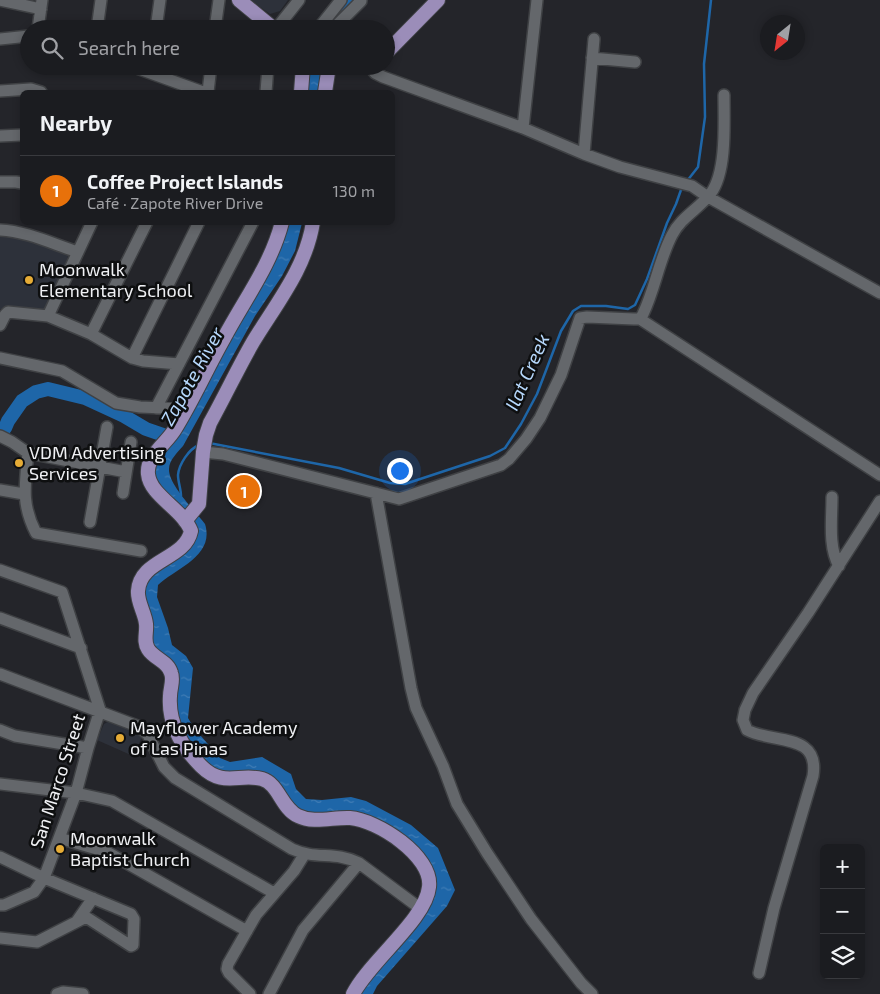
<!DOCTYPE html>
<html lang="en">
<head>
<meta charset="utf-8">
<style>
  :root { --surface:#1b1c20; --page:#28292d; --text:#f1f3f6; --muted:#a0a1a5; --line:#393a3e; --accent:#e6ac36 }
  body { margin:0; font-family:"Exo 2",sans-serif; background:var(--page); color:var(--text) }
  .controls { position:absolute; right:15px; bottom:15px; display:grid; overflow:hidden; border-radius:8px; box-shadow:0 2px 8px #0003 }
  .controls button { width:45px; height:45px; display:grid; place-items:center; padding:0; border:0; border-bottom:1px solid var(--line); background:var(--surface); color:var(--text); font:25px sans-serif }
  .compass { position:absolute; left:760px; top:15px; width:45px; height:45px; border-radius:50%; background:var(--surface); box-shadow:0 2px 8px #0003; rotate:210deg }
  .you { position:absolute; left:399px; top:470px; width:18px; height:18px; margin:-12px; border:4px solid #fff; border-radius:50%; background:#1a73e8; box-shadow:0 0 0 8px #1a73e833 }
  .badge { display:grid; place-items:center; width:32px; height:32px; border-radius:50%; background:var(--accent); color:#fff; font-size:16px; font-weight:700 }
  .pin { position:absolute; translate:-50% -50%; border:2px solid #fff; box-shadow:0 1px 5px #0006 }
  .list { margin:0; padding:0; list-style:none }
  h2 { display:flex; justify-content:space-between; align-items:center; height:65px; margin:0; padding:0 20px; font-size:21px }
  h2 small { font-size:16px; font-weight:400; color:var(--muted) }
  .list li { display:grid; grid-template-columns:32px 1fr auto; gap:15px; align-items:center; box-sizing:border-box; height:70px; padding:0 20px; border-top:1px solid var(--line) }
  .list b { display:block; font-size:19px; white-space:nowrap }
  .list p { margin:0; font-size:16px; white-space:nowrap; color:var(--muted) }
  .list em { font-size:16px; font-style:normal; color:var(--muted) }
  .icon { flex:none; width:28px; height:28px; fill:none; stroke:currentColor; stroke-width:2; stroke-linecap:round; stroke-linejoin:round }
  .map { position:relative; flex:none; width:880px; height:994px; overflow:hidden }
  .search { position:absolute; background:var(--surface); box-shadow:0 2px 8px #0003; left:20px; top:20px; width:375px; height:55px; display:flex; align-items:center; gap:12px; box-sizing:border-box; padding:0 18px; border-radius:28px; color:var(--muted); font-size:19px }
  .panel { position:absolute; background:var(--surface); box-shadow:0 2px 8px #0003; left:20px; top:90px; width:375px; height:135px; border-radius:8px }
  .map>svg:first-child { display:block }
  .built { fill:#2d313a }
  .water { fill:url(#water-ripples) }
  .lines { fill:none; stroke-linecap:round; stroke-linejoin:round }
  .stream { stroke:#1e66a8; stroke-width:2.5 }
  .river { stroke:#1e66a8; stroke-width:14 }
  .minor-casing { stroke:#3f4144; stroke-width:14 }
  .major-casing { stroke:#3f4144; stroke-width:16 }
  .minor { stroke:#64676b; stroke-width:11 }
  .major { stroke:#9b8db9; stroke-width:14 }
  .poi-dot { fill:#e6ac36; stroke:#0e0f10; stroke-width:2 }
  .labels { text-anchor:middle; stroke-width:5; stroke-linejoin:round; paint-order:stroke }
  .poi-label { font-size:18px; fill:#f0f1f4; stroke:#0e0f10; text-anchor:start }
  .street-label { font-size:18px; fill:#f0f1f4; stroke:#0e0f10 }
  .water-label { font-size:19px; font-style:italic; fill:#b6d8fc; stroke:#0e0f10 }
</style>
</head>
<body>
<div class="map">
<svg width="880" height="994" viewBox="0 0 880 994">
  <defs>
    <pattern id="water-ripples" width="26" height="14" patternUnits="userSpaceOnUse" patternTransform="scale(1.25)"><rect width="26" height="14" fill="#1e66a8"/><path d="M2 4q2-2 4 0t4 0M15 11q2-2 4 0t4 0" fill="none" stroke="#3f7cb5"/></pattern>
  </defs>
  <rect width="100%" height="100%" fill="#24252a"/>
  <path class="built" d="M250 0H288L280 11 270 14Z
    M7 233 70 252 45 312 0 309V234Z
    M111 720 143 735 133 756 97 740 104 724Z"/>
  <path class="water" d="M307 66H320L321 75 318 92H304Z
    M284 223H302L295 251 282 276 255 316 183 446C178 452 169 460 169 469 168 484 195 511 205 524 215 556 176 568 158 585L157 597 168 628 172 645 186 656 193 668 188 718 194 728 220 758 230 762 262 757 291 774 296 789 306 799 322 800 351 797 366 801 411 825 438 848 455 890 447 906 377 986 373 994H354L425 909 422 860 374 823 309 814 290 809 276 788 223 775 203 765 175 723V669L149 644 144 595 145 583 191 534 157 487 149 469Z"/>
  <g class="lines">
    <path class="stream" d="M687 181 698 167 705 117 704 64 711 0
      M209 443 339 468 390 483 405 484 490 456 505 448 521 424 537 394 561 331 573 311 581 306H606L628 309 635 305 647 279 667 223 676 204 682 187
      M181 496C181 489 178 482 178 475 179 464 189 449 199 445"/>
    <path class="river" d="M327 29 351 0
      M5 428 8 421 22 401 36 392 48 389 85 398 124 416 146 429 178 440"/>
    <defs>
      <path id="minor" d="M0 0 41 9
        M38 29 42 0
        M97 29 101 0
        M156 29 160 0
        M215 29 219 0
        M276 29 299 0
        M318 29 341 0
        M333 29 361 1
        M0 39 29 36
        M592 58 635 62
        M131 66 203 92
        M369 66 375 73 383 77 523 128 584 154 620 167 692 186 708 197 880 293
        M0 91 31 89 41 92
        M208 92 211 66
        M266 92 268 66
        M523 128 537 0
        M0 136 22 135
        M584 154 594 39
        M0 182H16L22 183
        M0 230C26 231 53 244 78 252
        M48 316 92 222
        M640 319 880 475
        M0 325 5 315 8 312 48 316 91 334 132 358 143 361 179 364
        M91 334 147 222
        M0 358 62 371 116 403 140 407 187 409
        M132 358 199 222
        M156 408 253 222
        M0 436 12 442 28 453C25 485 21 504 36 533L141 551
        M203 452 223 454 399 499 501 465 509 459 526 439 540 418 561 375 580 318 587 317 634 319H640L643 314C655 289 659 260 672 235 681 217 699 209 711 193 727 171 724 122 724 95
        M28 453 126 472
        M0 490 24 494
        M123 493 131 442
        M376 493 411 688 416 708 443 766 457 804 487 853 531 919 581 983 592 994
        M832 497C832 519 828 547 839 566
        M90 522 107 427
        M0 570 62 592 100 710 88 748 76 793 44 878 34 892 4 905H0
        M0 618 81 648
        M0 674 140 727 148 735 164 767 175 778 292 849C316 860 335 851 359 863L421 909
        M0 730 15 736 88 748
        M0 784 76 793 112 801 274 893
        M59 838 107 852 247 931
        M0 857 44 878 131 914 134 919 133 945 131 946 86 917 37 942 0 938
        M77 921 93 898
        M759 973 774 908 813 776C820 732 773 744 747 730L743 720 745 710 753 693 808 613 880 501
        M57 994 63 992 83 994
        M250 994 229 973 227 969 228 964 256 915 294 871 304 855
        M269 994 303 930 359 863"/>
      <path id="major" d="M239 0 274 29
        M386 53 438 0
        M354 66H369
        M301 92 303 66
        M325 92 329 66
        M282 222C271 265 244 300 224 338 207 368 193 400 175 429 167 443 146 456 148 474 150 496 183 509 191 531 185 560 140 559 138 591 137 602 145 613 146 624 147 633 143 641 148 649 154 659 168 661 171 673 174 680 170 688 170 696 168 723 182 747 201 766 223 788 239 773 262 779 279 784 281 808 298 816 314 824 333 817 350 818 377 820 433 856 429 887 426 919 369 962 353 994
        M185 521 199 504 203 452 206 435 210 423C225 396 238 368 253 342 276 304 306 268 313 222"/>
    </defs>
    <use href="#minor" class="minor-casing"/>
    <use href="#major" class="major-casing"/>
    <use href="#minor" class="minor"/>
    <use href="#major" class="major"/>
  </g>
  <g class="poi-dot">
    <circle cx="29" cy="280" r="5"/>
    <circle cx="19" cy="463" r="5"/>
    <circle cx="120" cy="738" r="5"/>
    <circle cx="60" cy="849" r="5"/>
  </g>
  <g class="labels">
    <g class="poi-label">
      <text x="39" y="276">Moonwalk<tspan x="39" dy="21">Elementary School</tspan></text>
      <text x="29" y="459">VDM Advertising<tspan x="29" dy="21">Services</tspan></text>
      <text x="130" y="734">Mayflower Academy<tspan x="130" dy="21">of Las Pinas</tspan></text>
      <text x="70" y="845">Moonwalk<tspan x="70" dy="21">Baptist Church</tspan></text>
    </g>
    <g class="street-label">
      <text transform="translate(58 781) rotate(-72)" y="6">San Marco Street</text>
    </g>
    <g class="water-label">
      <text transform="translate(527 372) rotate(-66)" y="7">Ilat Creek</text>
      <text transform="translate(192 376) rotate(-61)" y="7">Zapote River</text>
    </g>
  </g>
</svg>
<div class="controls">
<button>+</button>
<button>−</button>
<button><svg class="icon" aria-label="layers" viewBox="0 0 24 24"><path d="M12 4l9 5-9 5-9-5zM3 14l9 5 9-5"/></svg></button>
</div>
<svg class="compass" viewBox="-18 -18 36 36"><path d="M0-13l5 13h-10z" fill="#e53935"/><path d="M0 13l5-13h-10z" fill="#a0a1a5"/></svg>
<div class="you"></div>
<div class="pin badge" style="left:244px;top:491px;background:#e8710a">1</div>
<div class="search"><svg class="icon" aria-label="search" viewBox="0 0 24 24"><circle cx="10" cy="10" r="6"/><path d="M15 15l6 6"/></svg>Search here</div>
<section class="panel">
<h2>Nearby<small></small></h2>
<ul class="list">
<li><span class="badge" style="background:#e8710a">1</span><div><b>Coffee Project Islands</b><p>Café · Zapote River Drive</p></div><em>130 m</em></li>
</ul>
</section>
</div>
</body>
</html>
